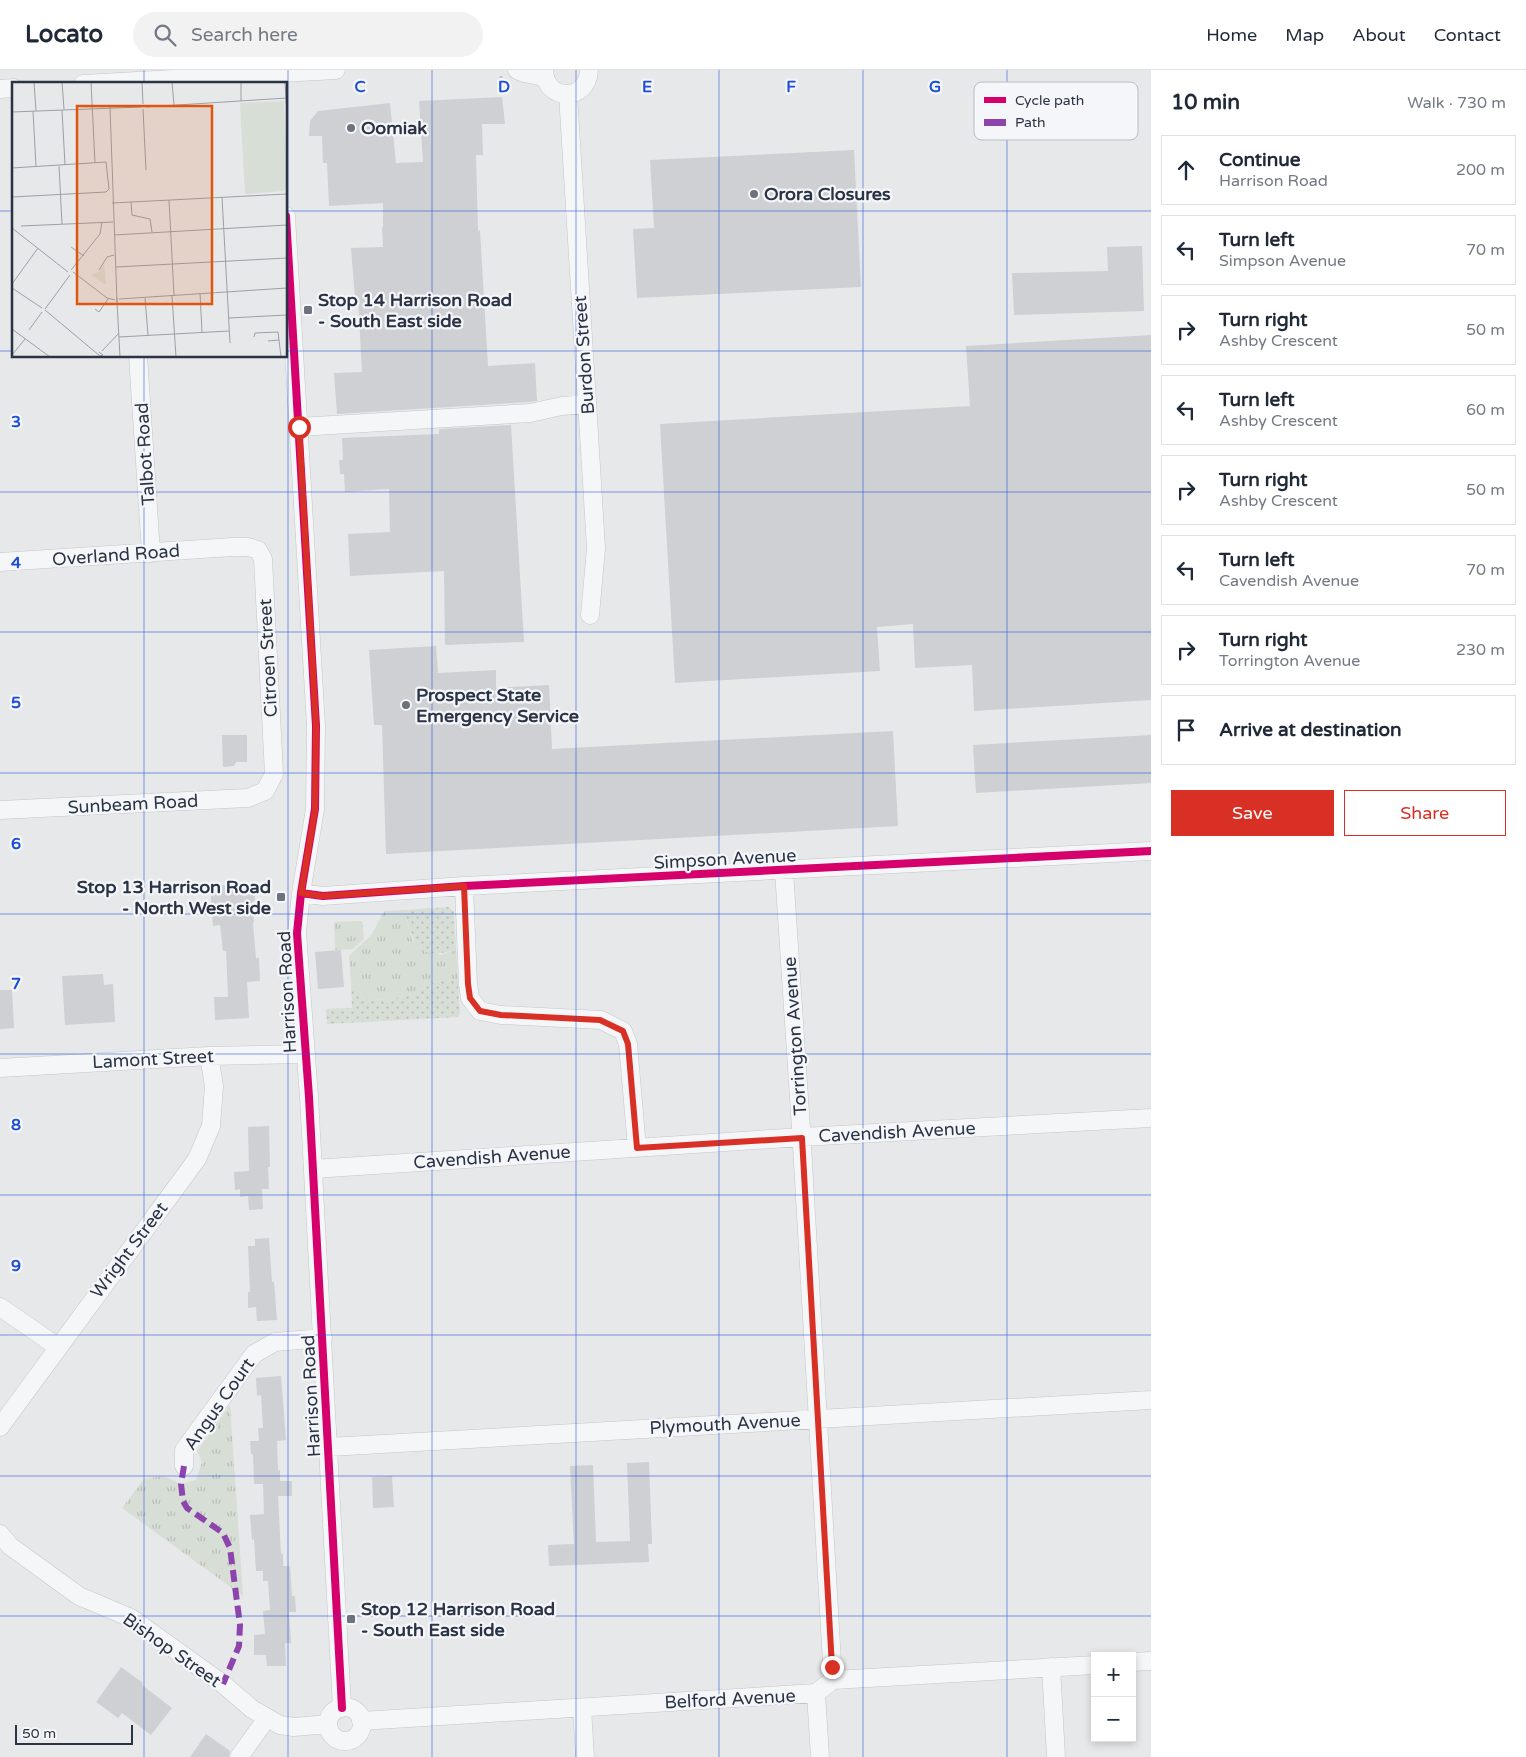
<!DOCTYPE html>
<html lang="en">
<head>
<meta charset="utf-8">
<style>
  :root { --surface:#fff; --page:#f2f2f3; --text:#1f2937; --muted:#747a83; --line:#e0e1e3; --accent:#d93025 }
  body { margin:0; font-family:"Varela Round",sans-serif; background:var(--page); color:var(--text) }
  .controls { position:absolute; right:15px; bottom:15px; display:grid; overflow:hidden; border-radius:0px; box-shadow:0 2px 8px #0003 }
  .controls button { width:45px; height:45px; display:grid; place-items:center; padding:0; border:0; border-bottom:1px solid var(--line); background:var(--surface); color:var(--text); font:25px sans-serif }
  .scale { position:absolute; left:15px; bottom:12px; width:118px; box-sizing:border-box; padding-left:5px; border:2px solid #2b3445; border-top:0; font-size:14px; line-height:18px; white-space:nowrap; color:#2b3445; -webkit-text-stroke:4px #f4f6f9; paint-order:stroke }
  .stop { position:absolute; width:15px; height:15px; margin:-11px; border:4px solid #d93025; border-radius:50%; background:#fff }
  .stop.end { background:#d93025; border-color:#fff; box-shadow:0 1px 5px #0008 }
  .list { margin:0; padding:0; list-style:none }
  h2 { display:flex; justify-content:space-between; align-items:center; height:65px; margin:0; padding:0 20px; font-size:21px }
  h2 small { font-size:16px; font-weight:400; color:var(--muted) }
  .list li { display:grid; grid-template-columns:32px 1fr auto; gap:15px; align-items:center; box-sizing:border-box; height:70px; margin:0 10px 10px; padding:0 10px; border:1px solid var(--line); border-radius:0px }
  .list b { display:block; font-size:19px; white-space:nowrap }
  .list p { margin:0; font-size:16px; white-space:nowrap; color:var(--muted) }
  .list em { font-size:16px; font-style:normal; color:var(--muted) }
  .actions { display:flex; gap:10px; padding:15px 20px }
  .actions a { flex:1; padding:11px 0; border:1px solid var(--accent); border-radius:0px; text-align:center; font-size:18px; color:var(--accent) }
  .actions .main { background:var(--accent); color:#fff }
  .icon { flex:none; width:28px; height:28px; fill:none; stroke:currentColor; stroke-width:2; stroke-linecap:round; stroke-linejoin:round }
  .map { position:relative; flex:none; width:1151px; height:1687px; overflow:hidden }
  header { display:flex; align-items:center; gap:30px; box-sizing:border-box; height:70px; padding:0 25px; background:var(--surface); border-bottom:1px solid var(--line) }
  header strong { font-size:24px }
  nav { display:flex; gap:28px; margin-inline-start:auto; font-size:18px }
  .search { width:350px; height:45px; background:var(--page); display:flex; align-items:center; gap:12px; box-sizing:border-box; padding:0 18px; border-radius:28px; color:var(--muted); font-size:19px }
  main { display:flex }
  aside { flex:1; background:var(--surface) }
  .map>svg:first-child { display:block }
  .grass { fill:url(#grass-tufts) }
  .garden { fill:url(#garden-dots) }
  .building { fill:#ced0d3 }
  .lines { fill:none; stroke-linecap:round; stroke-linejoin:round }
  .minor-casing { stroke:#c4c6c8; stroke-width:19 }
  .path { stroke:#c5c6ca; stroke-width:3; stroke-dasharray:4 4; stroke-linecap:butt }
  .minor { stroke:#f5f6f7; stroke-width:18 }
  .quiet { stroke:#8e44ad; stroke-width:6; stroke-dasharray:12 6; stroke-linecap:butt }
  .cycleway-casing { stroke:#f4f6f9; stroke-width:11 }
  .cycleway { stroke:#d6006c; stroke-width:8 }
  .route { stroke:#d93025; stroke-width:6 }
  .grid { fill:none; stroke:#1d4ed8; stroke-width:1; stroke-opacity:0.55 }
  .poi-dot { fill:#6c737f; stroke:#f4f6f9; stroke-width:2 }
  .labels { text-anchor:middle; stroke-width:4.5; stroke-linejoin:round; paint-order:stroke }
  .poi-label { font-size:18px; font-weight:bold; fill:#2b3445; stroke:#f4f6f9; text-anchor:start }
  .street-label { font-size:18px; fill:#2b3445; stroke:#f4f6f9 }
  .inset-road { fill:none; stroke:#9ba0a8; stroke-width:1 }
  .view { fill:#df570f; fill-opacity:0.15; stroke:#df570f; stroke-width:2.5 }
  .inset-edge { fill:none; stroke:#2b3445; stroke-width:2.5 }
  .key { fill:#f4f6f9; stroke:#b8bcc3; stroke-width:1 }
  .key-label { font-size:14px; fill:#2b3445 }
  .grid-label { font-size:16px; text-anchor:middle; font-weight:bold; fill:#1d4ed8; stroke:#f4f6f9; stroke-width:4.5; stroke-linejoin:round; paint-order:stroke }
</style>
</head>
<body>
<header>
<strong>Locato</strong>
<div class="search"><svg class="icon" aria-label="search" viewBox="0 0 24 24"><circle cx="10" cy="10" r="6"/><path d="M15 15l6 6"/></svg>Search here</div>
<nav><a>Home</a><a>Map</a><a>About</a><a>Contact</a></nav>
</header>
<main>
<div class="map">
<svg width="1151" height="1687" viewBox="0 0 1151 1687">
  <defs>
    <pattern id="grass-tufts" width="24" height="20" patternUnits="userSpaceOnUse" patternTransform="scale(1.25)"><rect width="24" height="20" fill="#d6ded6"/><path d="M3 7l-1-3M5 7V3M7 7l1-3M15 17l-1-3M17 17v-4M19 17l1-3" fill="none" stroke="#b8bfb9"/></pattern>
    <pattern id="garden-dots" width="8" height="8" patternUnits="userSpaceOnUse" patternTransform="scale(1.25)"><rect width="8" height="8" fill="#d6ded6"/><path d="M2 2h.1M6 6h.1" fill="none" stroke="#b8bfb9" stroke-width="1.8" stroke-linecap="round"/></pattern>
  </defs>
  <rect width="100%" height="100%" fill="#e6e8ea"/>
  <path class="grass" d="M405 840 412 870 440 885 456 880 458 910 450 909 432 913 415 923 397 928 369 930 363 926 351 913 349 886 372 864 384 841Z
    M362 851 364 869 353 879 335 880 334 852Z
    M230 1335 243 1526 122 1438 144 1409 164 1406 181 1414 196 1410 202 1392 197 1381Z"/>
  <path class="garden" d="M449 837 454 842 456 880C416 891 413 874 405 840Z
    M450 909 458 910 460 943 458 947 327 954 326 939 352 938 351 913 363 926 370 930 397 928 415 923 432 913Z"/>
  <path class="building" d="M502 27 505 54H482L483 85H476L478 161 480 160 488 296 535 293 537 331 529 332 337 344 334 303 362 302 358 228H355L351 178 383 177 382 157H383V133L329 136 327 93H323L322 66H309L310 51 318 41 390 33 396 93 423 92 419 31Z
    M854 80 861 217 637 228 633 159 654 158 650 90Z
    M1142 176 1144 241 1014 245 1012 203 1108 201 1107 177Z
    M1151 265V630L974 641 972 595 915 598 913 554 877 557 880 601 675 613 660 354 970 336 966 276Z
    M511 355 524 572 445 575 444 501 350 506 348 464 390 462 389 419 345 422 344 404H340L339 390H343L342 368 439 364V359Z
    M436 576 438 603 496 600V618L549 615 552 679 893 661 898 756 386 784 382 655H374L369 580Z
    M222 665H247V692H236L234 696 223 697Z
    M1151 665V713L976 723 973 675Z
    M254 813 255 831 252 832 254 852 253 853 256 888H259L260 911 247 912 249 948 215 950 214 927H228L226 881H223L220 855 213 856 210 816Z
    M341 880 344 917 318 919 315 882Z
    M103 904 104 915 113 914 115 952 65 955 62 906Z
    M0 920H12L14 958 0 959Z
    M269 1056 270 1097H268L269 1119H262L263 1139 249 1140 248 1126 240 1127V1119L235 1120 234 1102 249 1101 248 1057Z
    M269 1168 272 1212H274L277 1250 257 1251 256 1237 248 1238V1222H250L248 1176H255V1169Z
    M281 1306 286 1370 277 1371 278 1400H280V1411H292V1426H278L281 1484H283V1496H290L292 1526H295L296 1542H289L291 1573H285L286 1596H267L266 1585H254V1565L265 1564 263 1541 270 1540 268 1511H263V1501H256L254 1469 252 1470 250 1445 264 1444 263 1414H254L253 1384H251L250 1371H259L258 1358H263L261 1325 257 1326 256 1308Z
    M649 1392 652 1474H648L649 1492 549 1496 548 1475 574 1474 570 1396 593 1395 596 1472 630 1471 627 1393Z
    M392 1406 394 1437 373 1438 372 1407Z
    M121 1597 143 1613 142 1615 172 1638 151 1665 122 1643 118 1648 96 1632Z
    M206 1664 230 1681 229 1687H190Z"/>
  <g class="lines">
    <defs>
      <path id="minor" d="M517 0 524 3 544 7
        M544 0C545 32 588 32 589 0
        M83 14 336 0
        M0 19 14 18
        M568 24 596 478 590 545
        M286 146 316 656 315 739 301 823 297 863 309 1027 342 1638
        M138 286 151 483
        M299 357 530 343 562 336 587 334
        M0 492 233 477H248L258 480 263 489 274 704 265 721 248 728 0 740
        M784 801 801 1058 833 1610
        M464 816 468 914 470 928 480 941 501 945 601 950 623 961 628 974 637 1078
        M301 823 323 826 464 816 1151 781
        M0 998 209 986 306 984
        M313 1099 802 1067 1151 1048
        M0 1237 58 1277
        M0 1357 197 1089 211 1056 214 1016 209 986
        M329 1377 1151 1330
        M184 1396V1380L254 1284 275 1272 323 1268
        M0 1464 10 1476 79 1526 131 1548 223 1614 252 1639 280 1655 294 1657 328 1654
        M1132 1592 1151 1591
        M1051 1597 1056 1687
        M816 1623 820 1687
        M328 1654a17 17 0 1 1 34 0a17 17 0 1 1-34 0Z
        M582 1638 585 1687
        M361 1651 816 1623 833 1610 1095 1595
        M239 1687 267 1648"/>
    </defs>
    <use href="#minor" class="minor-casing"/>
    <path class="path" d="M501 16V6"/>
    <use href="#minor" class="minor"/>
    <path class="quiet" d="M184 1396 181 1414 183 1431 187 1438 223 1463 230 1478 240 1555 239 1576 223 1614"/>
    <defs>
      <path id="cycleway" d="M286 146 316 656 315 739 301 823 297 863 309 1027 342 1638
        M301 823 323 826 464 816 1151 781"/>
    </defs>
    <use href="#cycleway" class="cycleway-casing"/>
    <use href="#cycleway" class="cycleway"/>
  </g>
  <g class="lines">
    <path class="route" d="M299 357 316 656 315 740 301 823 322 826 464 816 468 914 470 928 480 941 501 945 600 950 623 961 628 974 637 1078 802 1068 832 1597"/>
  </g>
  <path class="grid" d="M144 0V14M288 0V1687M432 0V1687M576 0V1687M719 0V1687M863 0V1687M1007 0V1687M0 141H14M286 141H1151M0 281H14M286 281H1151M144 286V1687M0 422H1151M0 562H1151M0 703H1151M0 844H1151M0 984H1151M0 1125H1151M0 1265H1151M0 1406H1151M0 1546H1151"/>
  <g class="poi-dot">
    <circle cx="351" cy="58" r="5"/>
    <circle cx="754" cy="124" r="5"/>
    <rect x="303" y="235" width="10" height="10" rx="2.5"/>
    <circle cx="406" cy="635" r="5"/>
    <rect x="276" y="822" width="10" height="10" rx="2.5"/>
    <rect x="346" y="1544" width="10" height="10" rx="2.5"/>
  </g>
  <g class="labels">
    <g class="poi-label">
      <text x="361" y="64">Oomiak</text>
      <text x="764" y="130">Orora Closures</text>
      <text x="318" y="236">Stop 14 Harrison Road<tspan x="318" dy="21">- South East side</tspan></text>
      <text x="416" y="631">Prospect State<tspan x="416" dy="21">Emergency Service</tspan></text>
      <text x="271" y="823" text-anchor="end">Stop 13 Harrison Road<tspan x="271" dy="21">- North West side</tspan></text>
      <text x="361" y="1545">Stop 12 Harrison Road<tspan x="361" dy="21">- South East side</tspan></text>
    </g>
    <g class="street-label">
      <text transform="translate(584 285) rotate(-94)" y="6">Burdon Street</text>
      <text transform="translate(145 384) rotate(-94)" y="6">Talbot Road</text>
      <text transform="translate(116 485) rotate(-4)" y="6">Overland Road</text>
      <text transform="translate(268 588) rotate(-93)" y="6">Citroen Street</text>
      <text transform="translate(133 734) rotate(-3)" y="6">Sunbeam Road</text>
      <text transform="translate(725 789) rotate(-3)" y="6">Simpson Avenue</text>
      <text transform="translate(287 922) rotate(-93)" y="6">Harrison Road</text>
      <text transform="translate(795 966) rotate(-94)" y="6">Torrington Avenue</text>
      <text transform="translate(153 989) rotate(-3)" y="6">Lamont Street</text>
      <text transform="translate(897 1062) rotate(-3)" y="6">Cavendish Avenue</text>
      <text transform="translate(492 1087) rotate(-4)" y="6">Cavendish Avenue</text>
      <text transform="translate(129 1180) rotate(-53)" y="6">Wright Street</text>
      <text transform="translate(311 1326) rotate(-93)" y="6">Harrison Road</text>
      <text transform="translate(219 1334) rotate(-55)" y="6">Angus Court</text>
      <text transform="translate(725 1354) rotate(-3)" y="6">Plymouth Avenue</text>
      <text transform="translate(172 1580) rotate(35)" y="6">Bishop Street</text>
      <text transform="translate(730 1629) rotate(-3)" y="6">Belford Avenue</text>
    </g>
  </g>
  <g transform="translate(12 12)">
    <rect width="275" height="275" fill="#e6e8ea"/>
    <path d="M92 181 94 203 79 193 88 189Z" fill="#d6ded6"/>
    <path d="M272 19 275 106 271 109 233 112 228 21Z" fill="#d6ded6"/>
    <path class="inset-road" d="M22 0 24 29M50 0 52 27M79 0 83 81M130 0 131 22M160 0 162 23M229 0V19M273 0 275 34M98 25 105 220V216M134 25 275 16M131 27 134 88M50 28 53 83M21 29 24 84M0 30 129 25M47 84 50 142M0 86 94 80 97 107 94 110 0 115M0 106V142M210 115 218 261M157 118 162 213M119 120 120 133 138 137 140 150M100 121 275 112M9 144 101 140M0 146 56 190M102 153 275 143M59 165 72 174M104 185 275 176M59 188 88 152 90 140M87 188 95 175 102 173M61 190 95 216 103 218M0 202 26 166M0 206 30 226M188 211 190 250M160 214 164 275M133 216 136 253M107 217 275 206M105 220 108 275M33 227 58 193M83 227 87 230 96 217M33 228 88 274 91 273 87 270M217 236 275 233M0 247 38 275M17 248 30 230M107 255 217 249M242 255 243 251 266 250 267 258M256 259 267 258 269 275M90 269 107 251M0 273 13 257"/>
    <path class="view" d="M65 24H200V222H65Z"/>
    <rect width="275" height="275" class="inset-edge"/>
  </g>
  <rect x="974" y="12" width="164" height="58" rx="8" class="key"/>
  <rect x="984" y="27" width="22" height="6" fill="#d6006c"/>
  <rect x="984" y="49" width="22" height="7" fill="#8e44ad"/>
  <g class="key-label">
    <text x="1015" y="35">Cycle path</text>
    <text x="1015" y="57">Path</text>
  </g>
  <g class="grid-label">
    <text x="360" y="22">C</text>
    <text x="504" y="22">D</text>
    <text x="647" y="22">E</text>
    <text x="791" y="22">F</text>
    <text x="935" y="22">G</text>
    <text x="16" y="357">3</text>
    <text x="16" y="498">4</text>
    <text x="16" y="638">5</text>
    <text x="16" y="779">6</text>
    <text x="16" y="919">7</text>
    <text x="16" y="1060">8</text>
    <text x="16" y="1201">9</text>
  </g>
</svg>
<div class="controls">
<button>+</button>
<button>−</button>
</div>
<div class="scale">50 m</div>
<div class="stop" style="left:299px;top:357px"></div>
<div class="stop end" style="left:832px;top:1597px"></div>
</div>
<aside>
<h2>10 min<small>Walk · 730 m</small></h2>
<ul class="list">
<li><svg class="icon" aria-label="ahead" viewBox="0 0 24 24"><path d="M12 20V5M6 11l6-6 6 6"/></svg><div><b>Continue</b><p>Harrison Road</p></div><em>200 m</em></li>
<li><svg class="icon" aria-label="left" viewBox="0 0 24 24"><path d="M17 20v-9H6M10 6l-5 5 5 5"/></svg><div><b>Turn left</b><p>Simpson Avenue</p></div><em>70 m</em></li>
<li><svg class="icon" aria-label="right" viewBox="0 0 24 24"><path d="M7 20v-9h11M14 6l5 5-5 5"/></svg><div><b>Turn right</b><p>Ashby Crescent</p></div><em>50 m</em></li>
<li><svg class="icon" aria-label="left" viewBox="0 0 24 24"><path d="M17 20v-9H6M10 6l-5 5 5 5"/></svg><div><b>Turn left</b><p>Ashby Crescent</p></div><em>60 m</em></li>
<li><svg class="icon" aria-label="right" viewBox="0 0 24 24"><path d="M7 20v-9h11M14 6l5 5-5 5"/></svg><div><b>Turn right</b><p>Ashby Crescent</p></div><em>50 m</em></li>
<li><svg class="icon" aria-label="left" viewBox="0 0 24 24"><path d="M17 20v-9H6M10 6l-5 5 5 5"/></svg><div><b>Turn left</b><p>Cavendish Avenue</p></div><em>70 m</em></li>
<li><svg class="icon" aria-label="right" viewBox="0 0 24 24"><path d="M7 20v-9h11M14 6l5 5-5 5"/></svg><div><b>Turn right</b><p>Torrington Avenue</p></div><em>230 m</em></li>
<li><svg class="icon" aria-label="arrive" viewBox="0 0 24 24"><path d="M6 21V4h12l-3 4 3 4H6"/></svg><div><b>Arrive at destination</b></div></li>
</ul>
<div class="actions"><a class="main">Save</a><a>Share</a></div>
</aside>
</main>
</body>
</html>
